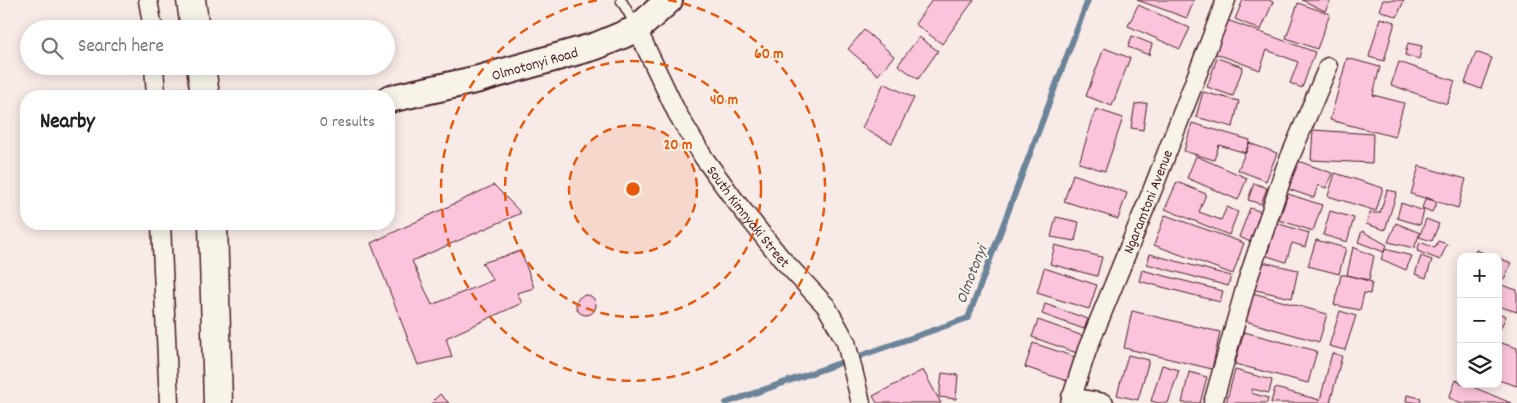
<!DOCTYPE html>
<html lang="en">
<head>
<meta charset="utf-8">
<style>
  :root { --surface:#fff; --page:#f6f6f6; --text:#222; --muted:#767676; --line:#e0e0e0 }
  body { margin:0; font-family:Dekko,sans-serif; background:var(--page); color:var(--text) }
  .controls { position:absolute; right:15px; bottom:15px; display:grid; overflow:hidden; border-radius:10px; box-shadow:0 2px 12px #0003 }
  .controls button { width:45px; height:45px; display:grid; place-items:center; padding:0; border:0; border-bottom:1px solid var(--line); background:var(--surface); color:var(--text); font:25px sans-serif }
  .list { margin:0; padding:0; list-style:none }
  h2 { display:flex; justify-content:space-between; align-items:center; height:65px; margin:0; padding:0 20px; font-size:21px }
  h2 small { font-size:16px; font-weight:400; color:var(--muted) }
  .icon { flex:none; width:28px; height:28px; fill:none; stroke:currentColor; stroke-width:2; stroke-linecap:round; stroke-linejoin:round }
  .map { position:relative; flex:none; width:1517px; height:403px; overflow:hidden }
  .search { position:absolute; background:var(--surface); box-shadow:0 2px 12px #0003; left:20px; top:20px; width:375px; height:55px; display:flex; align-items:center; gap:12px; box-sizing:border-box; padding:0 18px; border-radius:28px; color:var(--muted); font-size:19px }
  .panel { position:absolute; background:var(--surface); box-shadow:0 2px 12px #0003; left:20px; top:90px; width:375px; height:140px; border-radius:20px }
  .map>svg:first-child { display:block }
  .lines { fill:none; stroke-linecap:round; stroke-linejoin:round }
  .stream { stroke:#6c8499; stroke-width:6 }
  .building { fill:#fbc4dc; stroke:#4a1f2b }
  .lane-casing { stroke:#4a1f2b; stroke-width:12 }
  .street-casing { stroke:#4a1f2b; stroke-width:21 }
  .secondary-casing { stroke:#4a1f2b; stroke-width:30 }
  .highway-casing { stroke:#4a1f2b; stroke-width:31 }
  .lane { stroke:#f7f3e8; stroke-width:9 }
  .street { stroke:#f7f3e8; stroke-width:18 }
  .secondary { stroke:#f7f3e8; stroke-width:26 }
  .highway { stroke:#f7f3e8; stroke-width:28 }
  .ring { fill:none; stroke:#e8590c; stroke-width:2.5; stroke-dasharray:9 6 }
  .labels { text-anchor:middle; stroke-width:4; stroke-linejoin:round; paint-order:stroke }
  .street-label { font-size:15px; fill:#4a1f2b; stroke:#f7f3e8 }
  .water-label { font-size:16px; font-style:italic; fill:#5b5162; stroke:#f7f3e8 }
  .centre { fill:#e8590c; stroke:#f7f3e8; stroke-width:2.5 }
  .ring-label { font-size:15px; text-anchor:middle; font-weight:bold; fill:#e8590c; stroke:#f7f3e8; stroke-width:4; stroke-linejoin:round; paint-order:stroke }
</style>
</head>
<body>
<div class="map">
<svg width="1517" height="403" viewBox="0 0 1517 403">
  <rect width="100%" height="100%" fill="#f8eae6"/>
  <filter id="ink" filterUnits="userSpaceOnUse"><feTurbulence type="fractalNoise" baseFrequency=".02" numOctaves="2"/><feDisplacementMap in="SourceGraphic" scale="10" xChannelSelector="R" yChannelSelector="G"/><feConvolveMatrix kernelMatrix="1 2 1 2 8 2 1 2 1" color-interpolation-filters="sRGB"/></filter>
  <g filter="url(#ink)">
    <g class="lines">
      <path class="stream" d="M726 403 968 318 1088 0"/>
    </g>
    <path class="building" d="M932 0H974L942 44 915 24Z
      M1137 0H1194L1187 18Z
      M1243 0H1269L1273 2 1261 30 1235 19Z
      M1302 0H1331L1325 11Z
      M1383 0H1404L1397 17 1379 10Z
      M1298 3 1330 14 1317 49 1286 38Z
      M1138 5 1190 28 1180 49 1128 26Z
      M1380 18 1395 22 1384 61 1369 57Z
      M1227 20 1315 52 1302 88 1290 83 1298 62 1267 50 1260 70 1214 53Z
      M864 30 894 56 878 75 848 49Z
      M1132 36 1152 44 1149 55 1128 47Z
      M919 37 938 51 918 79 898 65Z
      M1408 43 1422 46 1419 59 1405 55Z
      M1104 48 1130 58 1112 106 1086 96Z
      M1476 52 1492 58 1481 89 1465 83Z
      M1217 58 1243 67 1233 96 1207 87Z
      M1347 58 1380 67 1373 95 1404 103 1395 137 1330 120Z
      M1399 62 1455 81 1447 104 1391 85Z
      M884 83 914 98 892 143 862 128Z
      M1203 92 1239 101 1233 127 1196 117Z
      M1147 103 1143 130 1131 128 1135 104Z
      M1096 109 1123 118 1105 171 1079 163Z
      M1192 123 1250 140 1246 153 1219 145 1214 160 1184 151Z
      M1313 130 1373 134 1372 163 1311 160Z
      M1249 143 1277 153 1266 181 1238 170Z
      M1196 156 1247 178 1238 200 1187 178Z
      M1298 161 1332 173 1326 188 1318 185 1314 198 1288 189Z
      M1419 166 1466 179 1458 208 1411 194Z
      M1335 173 1383 188 1376 211 1328 196Z
      M1073 174 1127 193 1118 219 1064 201Z
      M1177 182 1206 194 1199 212 1221 220 1227 207 1238 212 1229 235 1165 209Z
      M1254 183 1267 188 1261 204 1248 200Z
      M494 185 521 213 412 261 432 305 493 280 482 263 521 251 534 288 517 293 522 303 446 338 452 357 418 365 371 243Z
      M1387 190 1397 192 1385 230 1366 224 1370 213H1380Z
      M1288 194 1322 205 1313 231 1279 220Z
      M1426 197 1437 202 1432 212 1422 208Z
      M1401 203 1424 211 1420 225 1397 218Z
      M1250 208 1262 212 1251 242 1239 237Z
      M1330 211 1354 218 1347 242 1323 235Z
      M1165 215 1244 243 1233 274 1154 245Z
      M1056 217 1079 222 1075 241 1051 237Z
      M1426 219 1439 224 1432 241 1419 237Z
      M1276 223 1309 233 1305 247 1292 243 1286 262 1267 256Z
      M1396 223 1420 233 1414 248 1388 242Z
      M1362 231 1387 245 1384 252 1358 242Z
      M1316 240 1346 248 1339 274 1308 266Z
      M1438 241 1447 244 1440 260 1417 251 1420 242 1435 248Z
      M1055 245 1102 257 1097 276 1050 264Z
      M1353 247 1374 256 1369 280 1347 275Z
      M1385 249 1412 256 1406 270 1381 259Z
      M1476 250 1494 257H1474Z
      M1150 254 1231 276 1228 286 1147 264Z
      M1421 256 1432 260 1426 278 1415 274Z
      M1498 258 1511 263 1504 280 1498 278Z
      M1258 261 1298 270 1292 298 1251 289Z
      M1044 268 1097 285 1089 309 1037 293Z
      M1142 270 1223 291 1220 302 1139 281Z
      M1341 275H1347L1372 282 1370 294 1364 293 1360 310 1334 305Z
      M1498 284 1517 290V312L1498 306Z
      M1253 293 1327 314 1319 342 1245 321Z
      M576 305a10 10 0 1 1 20 0a10 10 0 1 1-20 0Z
      M1045 304 1088 319 1084 329 1042 314Z
      M1132 311 1220 332 1212 369 1124 348Z
      M1340 311 1356 316 1345 350 1329 346Z
      M1498 313 1506 316 1498 334Z
      M1038 320 1083 336 1077 353 1032 337Z
      M1244 332 1317 351 1308 383 1235 364Z
      M1498 342 1517 348V386L1498 380Z
      M1033 343 1075 357 1067 381 1025 367Z
      M1332 353 1342 356 1330 403H1271L1275 388 1320 400Z
      M1128 355 1149 360 1138 400 1117 395Z
      M1162 365 1179 370 1168 403H1158L1151 401Z
      M923 370 941 403H877L873 396Z
      M1235 370 1272 380 1269 393 1252 389 1251 393 1268 398 1267 403H1226Z
      M1189 372 1207 377 1200 403H1182Z
      M942 373 958 375 956 399 939 397Z
      M1456 380 1461 382V384H1466L1511 403H1462L1449 398Z
      M440 394 449 403H431Z
      M1407 395 1421 398 1420 403 1406 401Z"/>
    <g class="lines">
      <defs>
        <path id="lane" d="M621 0 636 26"/>
        <g id="street">
          <path d="M148 0 153 29"/>
          <path id="s1" d="M637 29 677 113 704 158 733 198 780 257 826 306 834 320 846 342 861 403"/>
          <path d="M154 66 156 96"/>
          <path d="M161 224 169 403"/>
          <path d="M1071 397 1104 403"/>
          <path id="s2" d="M1070 403 1087 350 1152 191 1226 0"/>
          <path d="M1213 403 1247 282 1285 169 1328 67"/>
        </g>
        <g id="secondary">
          <path id="s3" d="M389 99 479 79 596 46 637 29 669 0"/>
        </g>
        <path id="highway" d="M191 0 195 29
          M201 66 205 96
          M213 224 218 403"/>
      </defs>
      <use href="#lane" class="lane-casing"/>
      <use href="#street" class="street-casing"/>
      <use href="#secondary" class="secondary-casing"/>
      <use href="#highway" class="highway-casing"/>
      <use href="#lane" class="lane"/>
      <use href="#street" class="street"/>
      <use href="#secondary" class="secondary"/>
      <use href="#highway" class="highway"/>
    </g>
  </g>
  <circle cx="633" cy="189" r="64" fill="#e8590c" fill-opacity=".12"/>
  <g class="ring">
    <circle cx="633" cy="189" r="64"/>
    <circle cx="633" cy="189" r="128"/>
    <path d="M668 0A192 192 0 1 1 598 0"/>
  </g>
  <g class="labels">
    <g class="street-label">
      <text dy="5" stroke="none"><textPath href="#s3" startOffset="150">Olmotonyi Road</textPath></text>
      <text dy="5" stroke="none"><textPath href="#s2" startOffset="216">Ngaramtoni Avenue</textPath></text>
      <text dy="5" stroke="none"><textPath href="#s1" startOffset="219">South Kimnyaki Street</textPath></text>
    </g>
    <g class="water-label">
      <text transform="translate(970 274) rotate(-69)" y="6">Olmotonyi</text>
    </g>
  </g>
  <circle cx="633" cy="189" r="8" class="centre"/>
  <g class="ring-label">
    <text x="769" y="58">60 m</text>
    <text x="724" y="104">40 m</text>
    <text x="678" y="149">20 m</text>
  </g>
</svg>
<div class="controls">
<button>+</button>
<button>−</button>
<button><svg class="icon" aria-label="layers" viewBox="0 0 24 24"><path d="M12 4l9 5-9 5-9-5zM3 14l9 5 9-5"/></svg></button>
</div>
<div class="search"><svg class="icon" aria-label="search" viewBox="0 0 24 24"><circle cx="10" cy="10" r="6"/><path d="M15 15l6 6"/></svg>Search here</div>
<section class="panel">
<h2>Nearby<small>0 results</small></h2>
<ul class="list">
</ul>
</section>
</div>
</body>
</html>
